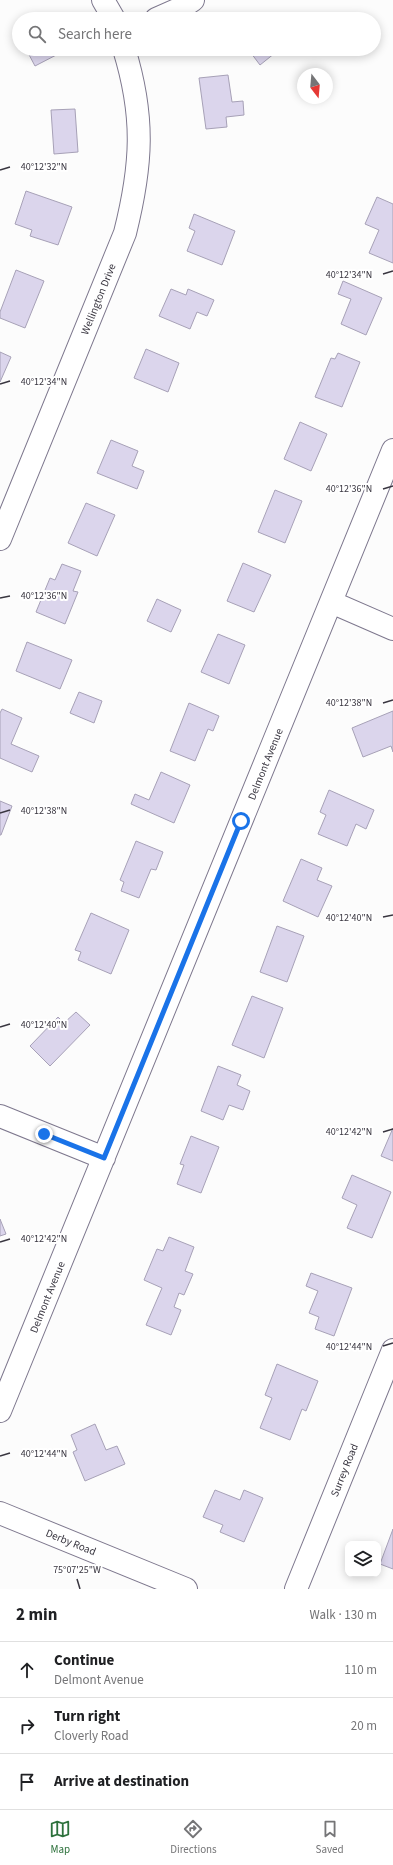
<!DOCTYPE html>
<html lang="en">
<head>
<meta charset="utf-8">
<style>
  :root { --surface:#fff; --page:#f6f6f6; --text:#202124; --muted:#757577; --line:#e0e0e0; --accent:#2d713c }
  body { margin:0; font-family:"Source Sans 3",sans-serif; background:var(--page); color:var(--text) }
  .controls { position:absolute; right:12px; bottom:12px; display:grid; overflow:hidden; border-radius:8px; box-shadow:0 2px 10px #0003 }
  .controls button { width:36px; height:36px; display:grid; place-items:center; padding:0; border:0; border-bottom:1px solid var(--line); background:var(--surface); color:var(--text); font:20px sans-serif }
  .compass { position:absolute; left:297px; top:68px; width:36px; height:36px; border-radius:50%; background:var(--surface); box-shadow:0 2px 10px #0003; rotate:164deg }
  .stop { position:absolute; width:12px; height:12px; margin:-9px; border:3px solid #1a73e8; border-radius:50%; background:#fff }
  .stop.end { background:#1a73e8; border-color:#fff; box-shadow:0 1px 4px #0008 }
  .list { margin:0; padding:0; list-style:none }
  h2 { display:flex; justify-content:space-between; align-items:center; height:52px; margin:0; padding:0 16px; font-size:17px }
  h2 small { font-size:13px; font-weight:400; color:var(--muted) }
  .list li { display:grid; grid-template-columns:26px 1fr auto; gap:12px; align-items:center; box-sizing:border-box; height:56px; padding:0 16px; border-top:1px solid var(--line) }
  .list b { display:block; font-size:15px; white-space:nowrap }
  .list p { margin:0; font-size:13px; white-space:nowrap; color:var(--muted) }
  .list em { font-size:13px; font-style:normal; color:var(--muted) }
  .icon { flex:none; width:22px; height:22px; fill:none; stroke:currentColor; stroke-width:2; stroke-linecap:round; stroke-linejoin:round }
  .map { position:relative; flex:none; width:393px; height:1589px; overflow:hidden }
  .search { position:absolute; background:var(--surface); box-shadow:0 2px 10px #0003; left:12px; right:12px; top:12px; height:44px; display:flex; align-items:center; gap:10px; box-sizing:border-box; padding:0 14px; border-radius:22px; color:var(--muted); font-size:15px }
  .sheet { height:220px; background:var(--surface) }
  nav { display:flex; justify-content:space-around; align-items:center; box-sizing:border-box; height:56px; border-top:1px solid var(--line); background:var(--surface); font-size:11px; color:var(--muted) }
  nav a { display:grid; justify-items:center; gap:2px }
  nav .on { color:var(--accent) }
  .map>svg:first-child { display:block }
  .building { fill:#dbd5ec; stroke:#a7a1b7 }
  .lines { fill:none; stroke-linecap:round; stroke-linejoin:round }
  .minor-casing { stroke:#7e788e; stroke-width:24 }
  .minor { stroke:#fff; stroke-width:22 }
  .route { stroke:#1a73e8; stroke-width:5 }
  .ticks { fill:none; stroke:#393640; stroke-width:1.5 }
  .labels { text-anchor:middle; stroke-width:4; stroke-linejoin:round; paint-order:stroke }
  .street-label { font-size:11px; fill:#393640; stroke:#fff }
  .ticks-label { font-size:10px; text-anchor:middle; fill:#393640; stroke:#fff; stroke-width:4; stroke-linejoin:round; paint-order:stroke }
</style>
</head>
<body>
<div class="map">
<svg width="393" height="1589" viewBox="0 0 393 1589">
  <rect width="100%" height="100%" fill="#fcfcfc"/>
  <path class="building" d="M26 49H61L62 52 35 66Z
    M248 49H280L260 65Z
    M228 75 232 102 243 101 244 115 226 117 227 127 206 129 199 78Z
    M75 109 78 152 54 154 51 110Z
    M26 191 72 207 58 245 30 236 32 230 15 224Z
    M377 197 393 204V263L369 253 379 230 365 224Z
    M194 214 235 231 222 265 187 251 195 231 189 228Z
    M16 270 44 281 25 328 0 318V312Z
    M343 281 382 298 366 335 341 324 351 299 338 294Z
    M171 289 186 295 188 289 214 300 207 316 197 312 190 329 159 316Z
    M146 349 179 363 168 392 134 378Z
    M0 352 11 357 0 382Z
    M338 353 360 362 342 407 315 397 331 358 335 359Z
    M300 422 327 434 311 471 284 459Z
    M111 440 138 451 132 466 144 471 137 489 97 473Z
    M275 490 302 501 285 543 258 532Z
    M86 503 115 515 97 556 68 543Z
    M243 563 271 575 254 612 227 601Z
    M62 564 81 571 73 591 78 592 65 624 36 612 50 578 55 580Z
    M157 599 181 610 171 632 147 621Z
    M218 634 245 645 229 684 201 672Z
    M27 642 72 660 60 689 16 671Z
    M79 692 102 701 94 723 70 713Z
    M189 703 219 716 213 731 208 729 195 761 170 751Z
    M2 709 22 718 11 744 39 756 32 772 0 758V713Z
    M393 711V752L391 746 363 757 352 728Z
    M161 772 190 785 174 823 131 804 135 794 149 800Z
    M329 790 374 810 366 829 356 824 347 846 318 834 326 815 320 812Z
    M0 801 12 806 1 835H0Z
    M136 841 163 852 156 870 151 869 139 898 121 891 124 882 120 880Z
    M301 859 322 868 317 880 332 886 318 917 283 901Z
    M91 913 129 930 111 974 78 960 81 952 75 950Z
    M277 926 304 936 287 982 260 972Z
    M252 996 283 1008 264 1058 232 1045Z
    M76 1012 90 1025 50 1066 30 1046 58 1017 64 1023Z
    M218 1066 241 1075 237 1085 250 1091 243 1110 229 1105 223 1120 201 1111Z
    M393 1128V1161L381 1156Z
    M191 1136 219 1147 201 1193 177 1184 184 1165 180 1164Z
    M352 1175 391 1192 372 1238 347 1228 357 1205 342 1198Z
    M0 1219 6 1234 0 1236Z
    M169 1237 194 1247 185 1271 193 1274 184 1295 179 1293 174 1307 181 1310 171 1335 146 1325 162 1288 144 1280 157 1249 163 1251Z
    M311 1273 352 1288 334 1336 315 1329 319 1317 309 1313 318 1291 306 1286Z
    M277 1364 318 1381 306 1411 302 1409 290 1440 260 1428 272 1398 265 1395Z
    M95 1424 106 1450 117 1446 125 1464 85 1481 73 1452 77 1450 71 1435Z
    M215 1490 240 1500 244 1490 263 1498 244 1542 220 1532 223 1525 203 1517Z
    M393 1529V1569L380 1564Z"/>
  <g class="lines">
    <defs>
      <path id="minor" d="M103 0 114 19
        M156 19 181 8 193 0
        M0 539 125 233C142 165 145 117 124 49
        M331 602 393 629
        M0 1116 104 1158
        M0 1411 393 450
        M0 1513 186 1589
        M296 1589 393 1350"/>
    </defs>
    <use href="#minor" class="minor-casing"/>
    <use href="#minor" class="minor"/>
  </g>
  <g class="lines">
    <path class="route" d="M44 1134 104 1158 241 821"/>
  </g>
  <path class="ticks" d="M0 170 10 167M383 274 393 271M0 384 10 381M383 489 393 486M0 598 10 596M383 703 393 700M0 813 10 810M383 917 393 915M0 1027 10 1024M383 1132 393 1129M0 1242 10 1239M383 1346 393 1343M0 1456 10 1453M77 1579 80 1589"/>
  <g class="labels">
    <g class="street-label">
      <text transform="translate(98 299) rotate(-68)" y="4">Wellington Drive</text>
      <text transform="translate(265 764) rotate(-68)" y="4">Delmont Avenue</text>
      <text transform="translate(47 1297) rotate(-68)" y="4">Delmont Avenue</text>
      <text transform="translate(344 1470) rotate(-68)" y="4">Surrey Road</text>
      <text transform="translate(71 1542) rotate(22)" y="4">Derby Road</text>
    </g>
  </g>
  <g class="ticks-label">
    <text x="44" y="170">40°12'32"N</text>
    <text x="349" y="278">40°12'34"N</text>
    <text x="44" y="385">40°12'34"N</text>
    <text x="349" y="492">40°12'36"N</text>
    <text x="44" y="599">40°12'36"N</text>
    <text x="349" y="706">40°12'38"N</text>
    <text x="44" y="814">40°12'38"N</text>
    <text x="349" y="921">40°12'40"N</text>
    <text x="44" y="1028">40°12'40"N</text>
    <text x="349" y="1135">40°12'42"N</text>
    <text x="44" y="1242">40°12'42"N</text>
    <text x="349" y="1350">40°12'44"N</text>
    <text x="44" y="1457">40°12'44"N</text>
    <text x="77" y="1573">75°07'25"W</text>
  </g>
</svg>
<div class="controls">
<button><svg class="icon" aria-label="layers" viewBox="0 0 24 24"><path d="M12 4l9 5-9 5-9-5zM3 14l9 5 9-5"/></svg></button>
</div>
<svg class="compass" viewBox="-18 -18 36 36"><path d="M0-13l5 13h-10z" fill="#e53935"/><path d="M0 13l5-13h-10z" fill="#757577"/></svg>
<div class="stop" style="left:241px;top:821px"></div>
<div class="stop end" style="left:44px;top:1134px"></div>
<div class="search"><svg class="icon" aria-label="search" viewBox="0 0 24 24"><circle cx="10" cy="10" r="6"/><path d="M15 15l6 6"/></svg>Search here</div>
</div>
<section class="sheet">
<h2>2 min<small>Walk · 130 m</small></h2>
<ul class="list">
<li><svg class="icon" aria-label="ahead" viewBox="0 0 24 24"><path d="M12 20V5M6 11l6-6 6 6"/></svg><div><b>Continue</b><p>Delmont Avenue</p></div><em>110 m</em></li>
<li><svg class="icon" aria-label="right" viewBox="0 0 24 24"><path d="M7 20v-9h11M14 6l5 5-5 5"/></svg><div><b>Turn right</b><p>Cloverly Road</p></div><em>20 m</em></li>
<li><svg class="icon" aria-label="arrive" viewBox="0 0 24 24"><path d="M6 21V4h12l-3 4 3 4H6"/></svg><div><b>Arrive at destination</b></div></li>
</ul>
</section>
<nav>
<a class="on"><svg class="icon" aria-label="map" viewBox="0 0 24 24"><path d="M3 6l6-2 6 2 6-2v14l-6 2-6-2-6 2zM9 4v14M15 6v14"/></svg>Map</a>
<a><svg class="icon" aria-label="directions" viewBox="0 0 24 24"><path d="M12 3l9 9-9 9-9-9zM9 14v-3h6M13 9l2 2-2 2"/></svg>Directions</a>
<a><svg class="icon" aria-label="saved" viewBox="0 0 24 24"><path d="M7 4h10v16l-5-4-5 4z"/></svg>Saved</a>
</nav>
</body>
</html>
